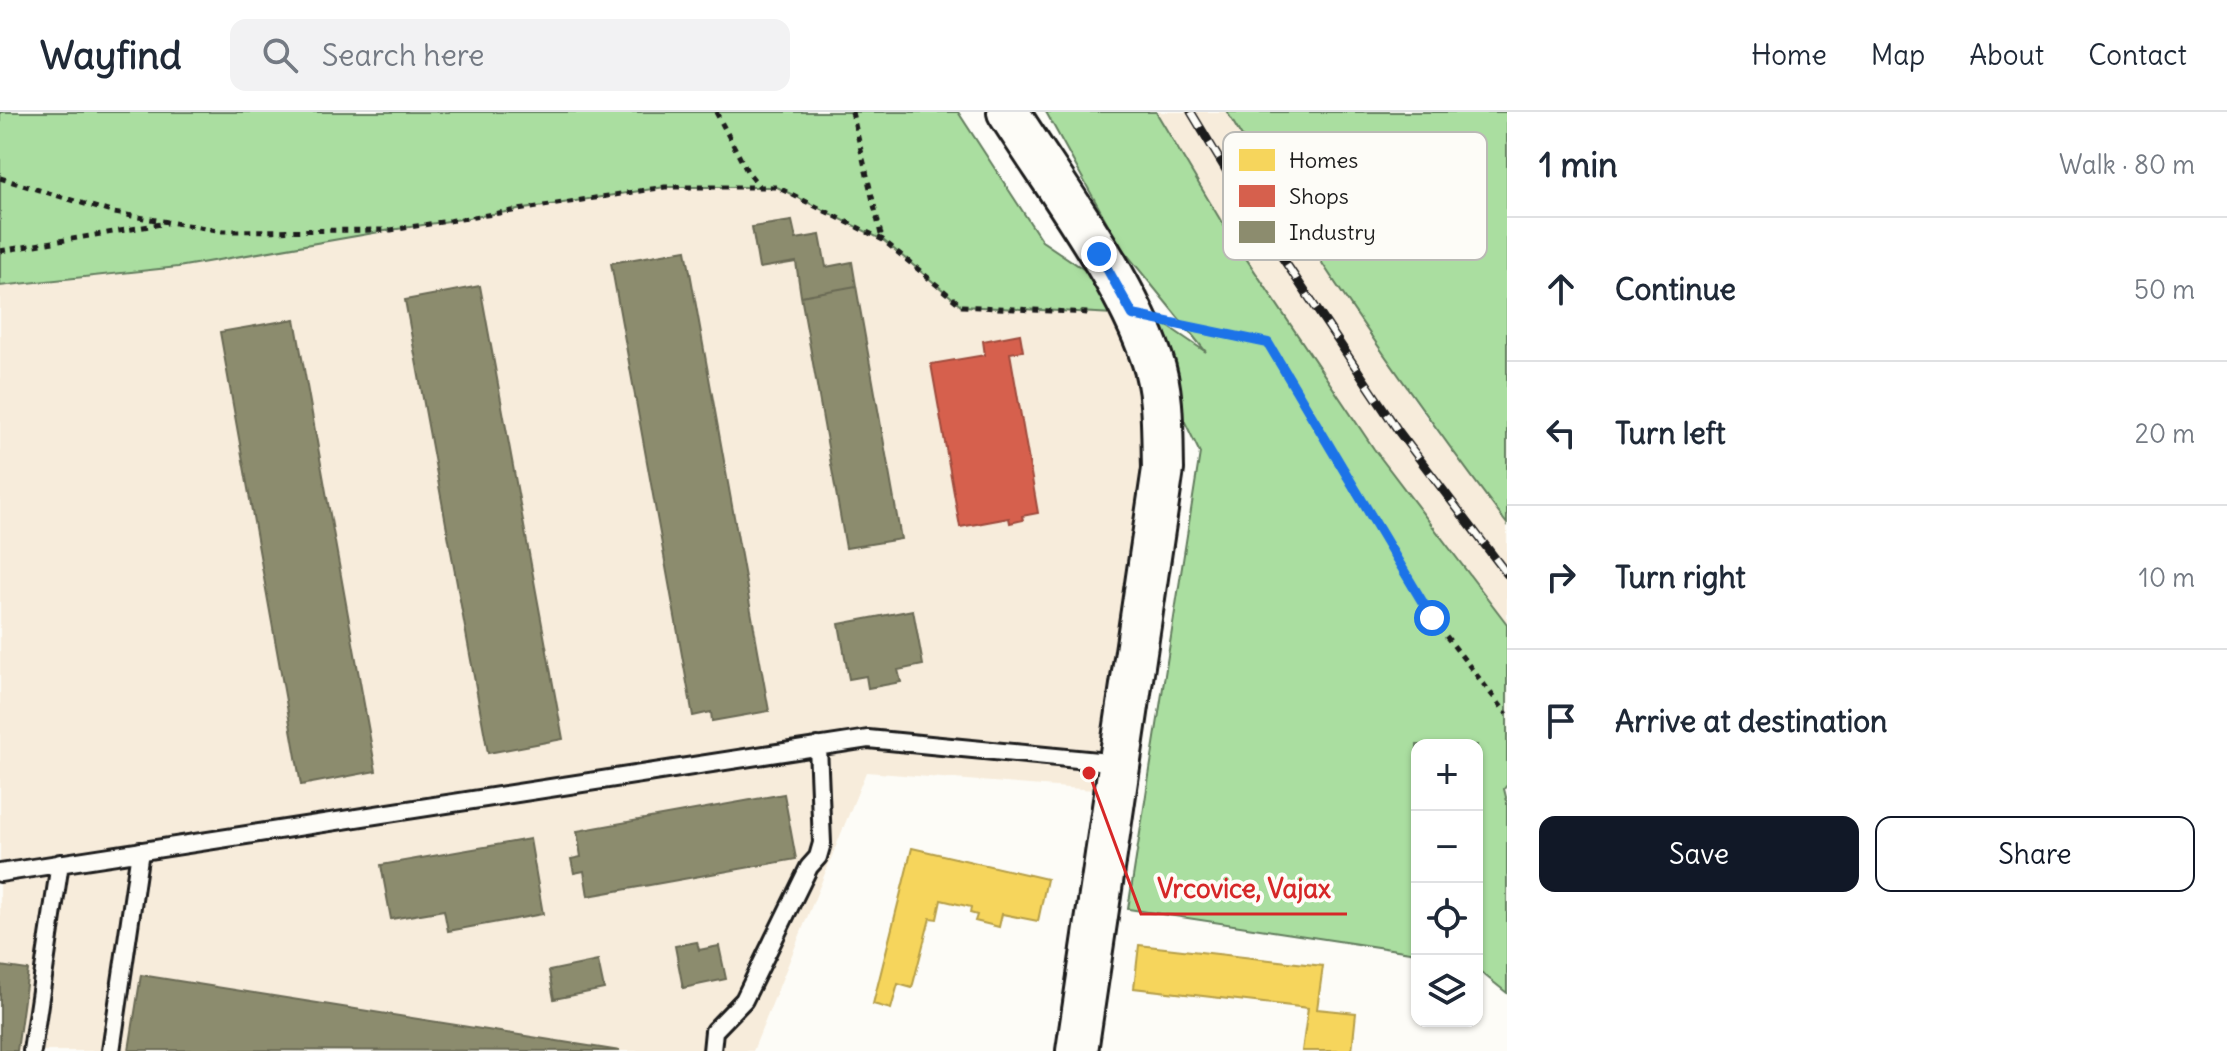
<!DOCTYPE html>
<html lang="en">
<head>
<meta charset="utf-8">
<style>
  :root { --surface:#fff; --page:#f2f2f3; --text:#1f2937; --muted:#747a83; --line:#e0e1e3; --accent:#111827 }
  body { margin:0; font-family:Delius,sans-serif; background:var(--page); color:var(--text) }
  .controls { position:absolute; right:24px; bottom:24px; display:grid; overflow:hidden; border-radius:16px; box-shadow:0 2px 6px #0004 }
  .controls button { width:72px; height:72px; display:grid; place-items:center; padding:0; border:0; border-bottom:2px solid var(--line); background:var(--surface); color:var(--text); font:40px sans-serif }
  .stop { position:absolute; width:24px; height:24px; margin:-18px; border:6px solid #1a73e8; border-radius:50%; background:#fff }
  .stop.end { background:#1a73e8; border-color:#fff; box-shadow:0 2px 8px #0008 }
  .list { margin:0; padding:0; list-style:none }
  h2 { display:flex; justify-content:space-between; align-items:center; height:104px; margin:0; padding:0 32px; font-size:34px }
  h2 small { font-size:26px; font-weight:400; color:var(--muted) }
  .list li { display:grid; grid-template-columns:52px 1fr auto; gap:24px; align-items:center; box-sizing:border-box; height:144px; padding:0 32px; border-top:2px solid var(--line) }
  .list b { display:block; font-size:30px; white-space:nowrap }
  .list em { font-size:26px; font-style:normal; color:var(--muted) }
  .actions { display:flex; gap:16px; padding:24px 32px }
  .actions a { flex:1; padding:18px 0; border:2px solid var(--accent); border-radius:16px; text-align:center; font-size:28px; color:var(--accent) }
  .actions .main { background:var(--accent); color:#fff }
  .icon { flex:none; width:44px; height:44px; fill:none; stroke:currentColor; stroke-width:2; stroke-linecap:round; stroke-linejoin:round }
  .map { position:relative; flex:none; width:1507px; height:939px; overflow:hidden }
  header { display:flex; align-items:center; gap:48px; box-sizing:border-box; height:112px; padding:0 40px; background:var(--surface); border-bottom:2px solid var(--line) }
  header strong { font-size:38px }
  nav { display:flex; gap:44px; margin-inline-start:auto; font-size:28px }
  .search { width:560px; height:72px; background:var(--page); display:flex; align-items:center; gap:20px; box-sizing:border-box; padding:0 28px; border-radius:16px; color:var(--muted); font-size:30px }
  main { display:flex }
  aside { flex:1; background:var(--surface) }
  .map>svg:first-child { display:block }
  .built { fill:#f7ecdb }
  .green { fill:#aadea0; stroke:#637d5e; stroke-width:2 }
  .homes { fill:#f6d55c; stroke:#b59e49; stroke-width:2 }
  .shops { fill:#d6604d; stroke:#9e4c3e; stroke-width:2 }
  .industry { fill:#8c8c6e; stroke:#6a6a55; stroke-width:2 }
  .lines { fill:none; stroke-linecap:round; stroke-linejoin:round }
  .service-casing { stroke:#1c1c1c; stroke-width:22 }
  .tertiary-casing { stroke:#1c1c1c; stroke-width:46 }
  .path { stroke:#1c1c1c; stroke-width:5; stroke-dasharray:6 6; stroke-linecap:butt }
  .service { stroke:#fdfcf7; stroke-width:16 }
  .tertiary { stroke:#fdfcf7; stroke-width:40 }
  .rail-casing { stroke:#1c1c1c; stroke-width:9 }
  .rail { stroke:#fdfcf7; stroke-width:6; stroke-dasharray:18; stroke-linecap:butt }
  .route { stroke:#1a73e8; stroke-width:10 }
  .key { fill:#fdfcf7; stroke:#bab9b5; stroke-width:2 }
  .key-label { font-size:22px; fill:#1c1c1c }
  .leader { fill:none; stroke:#d62828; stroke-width:3 }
  .callout-dot { fill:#d62828; stroke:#fdfcf7; stroke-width:3 }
  .callout-label { font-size:26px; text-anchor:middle; font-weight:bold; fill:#d62828; stroke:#fdfcf7; stroke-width:8; stroke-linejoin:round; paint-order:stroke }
</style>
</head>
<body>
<header>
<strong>Wayfind</strong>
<div class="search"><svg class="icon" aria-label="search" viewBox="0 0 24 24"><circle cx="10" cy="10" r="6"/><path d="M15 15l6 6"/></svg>Search here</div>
<nav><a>Home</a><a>Map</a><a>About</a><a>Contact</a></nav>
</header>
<main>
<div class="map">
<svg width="1507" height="939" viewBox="0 0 1507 939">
  <rect width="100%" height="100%" fill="#fdfcf7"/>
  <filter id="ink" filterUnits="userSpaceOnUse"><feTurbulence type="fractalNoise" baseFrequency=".0125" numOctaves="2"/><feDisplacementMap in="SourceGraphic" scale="16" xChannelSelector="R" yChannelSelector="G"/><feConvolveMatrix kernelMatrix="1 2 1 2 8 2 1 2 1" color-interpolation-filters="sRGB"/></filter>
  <g filter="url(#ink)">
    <path class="built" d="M1156 0H1227L1272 76 1424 302 1507 412V512L1374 337 1221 109Z
      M665 75H777L883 128 962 194 1133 203 1154 360 1094 678 866 660 753 939H0V174L178 155 391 118Z"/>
    <path class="green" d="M0 0H958L1042 129 1206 240 1120 134 1046 0H1156L1221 109 1374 337 1507 512V673L1504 677 1507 689V881L1477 857V633H1417V841L1128 797 1200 341 1133 203 962 194 883 128 777 75H665L391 118 178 155 0 174Z
      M1227 0H1507V412C1407 279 1312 143 1227 0Z"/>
    <path class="homes" d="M912 736 1047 767 1038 809 1002 802 999 815 975 809 977 803 970 801 971 795 941 788 937 807 930 806 912 876 898 872 891 897 873 892Z
      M1139 833 1323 854 1317 897 1356 901 1352 939H1302L1308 896 1134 876Z"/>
    <path class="shops" d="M1020 222 1023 239 1010 241 1038 401 1022 404 1023 408 1010 411 1009 406 960 415 931 252 985 243 983 229Z"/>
    <path class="industry" d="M792 109 796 127 820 123 826 155 852 150 856 174 801 184 796 150 759 156 752 115Z
      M686 138 769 599 712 609 711 600 693 604 611 151Z
      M480 174 563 627 488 641 405 188Z
      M856 174 901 427 846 436 801 184Z
      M295 207 376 659 301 673 220 220Z
      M913 498 923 553 898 558 901 570 868 576 866 564 849 567 839 512Z
      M784 682 796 747 588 784 584 759 574 761 571 747 581 745 577 719Z
      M530 727 543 802 448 819 444 798 391 807 381 753Z
      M697 830 699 838 719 834 726 867 683 876 675 834Z
      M598 849 604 877 554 887 549 859Z
      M0 854 28 858 17 939H0Z
      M141 863 620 939 129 938Z"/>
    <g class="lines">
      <defs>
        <path id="service" d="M0 761 868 627 1119 651
          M32 939 60 751
          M111 939 140 739
          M712 939 714 919 744 888 809 755 818 745 822 731 818 634"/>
        <path id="tertiary" d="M1008 0C1055 74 1124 165 1152 247 1164 281 1162 321 1163 357L1077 939"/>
      </defs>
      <use href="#service" class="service-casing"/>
      <use href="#tertiary" class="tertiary-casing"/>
      <path class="path" d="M716 0 747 59 760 75
        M852 0 882 127
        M0 66 114 101 223 119 391 118 665 75H777L883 128 962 194 1088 201
        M0 139 167 111
        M1181 213 1268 231 1432 506 1507 602"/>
      <use href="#service" class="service"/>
      <use href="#tertiary" class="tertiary"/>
      <defs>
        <path id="rail" d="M1191 0 1247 93 1399 320 1507 462"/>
      </defs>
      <use href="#rail" class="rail-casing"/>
      <use href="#rail" class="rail"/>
    </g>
  </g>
  <g class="lines" filter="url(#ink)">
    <path class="route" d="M1099 142 1133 203 1268 231 1432 506"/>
  </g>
  <rect x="1223" y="20" width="264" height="128" rx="12" class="key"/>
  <rect x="1239" y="37" width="36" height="22" fill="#f6d55c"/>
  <rect x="1239" y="73" width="36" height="22" fill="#d6604d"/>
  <rect x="1239" y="109" width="36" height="22" fill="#8c8c6e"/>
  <g class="key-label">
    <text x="1289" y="56">Homes</text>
    <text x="1289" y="92">Shops</text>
    <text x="1289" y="128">Industry</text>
  </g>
  <path class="leader" d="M1089 661L1141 802H1347"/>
  <circle class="callout-dot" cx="1089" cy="661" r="8"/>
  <g class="callout-label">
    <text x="1244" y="786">Vrcovice, Vajax</text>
  </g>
</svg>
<div class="controls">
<button>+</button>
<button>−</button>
<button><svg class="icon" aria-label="locate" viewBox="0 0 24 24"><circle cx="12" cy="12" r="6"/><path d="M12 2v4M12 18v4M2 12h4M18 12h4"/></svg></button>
<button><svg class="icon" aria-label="layers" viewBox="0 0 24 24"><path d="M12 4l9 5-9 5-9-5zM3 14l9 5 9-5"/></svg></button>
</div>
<div class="stop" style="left:1432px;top:506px"></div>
<div class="stop end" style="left:1099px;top:142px"></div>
</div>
<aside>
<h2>1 min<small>Walk · 80 m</small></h2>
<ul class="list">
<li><svg class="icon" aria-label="ahead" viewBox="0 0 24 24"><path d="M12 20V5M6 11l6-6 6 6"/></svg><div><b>Continue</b></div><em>50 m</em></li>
<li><svg class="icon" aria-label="left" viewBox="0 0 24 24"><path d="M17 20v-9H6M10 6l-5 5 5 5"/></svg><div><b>Turn left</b></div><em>20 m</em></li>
<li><svg class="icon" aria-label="right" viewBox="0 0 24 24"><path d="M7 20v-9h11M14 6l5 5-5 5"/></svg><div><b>Turn right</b></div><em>10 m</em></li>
<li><svg class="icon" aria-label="arrive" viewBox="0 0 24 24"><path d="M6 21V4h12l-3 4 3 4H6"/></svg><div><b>Arrive at destination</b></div></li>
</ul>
<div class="actions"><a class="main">Save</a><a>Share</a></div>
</aside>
</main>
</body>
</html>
